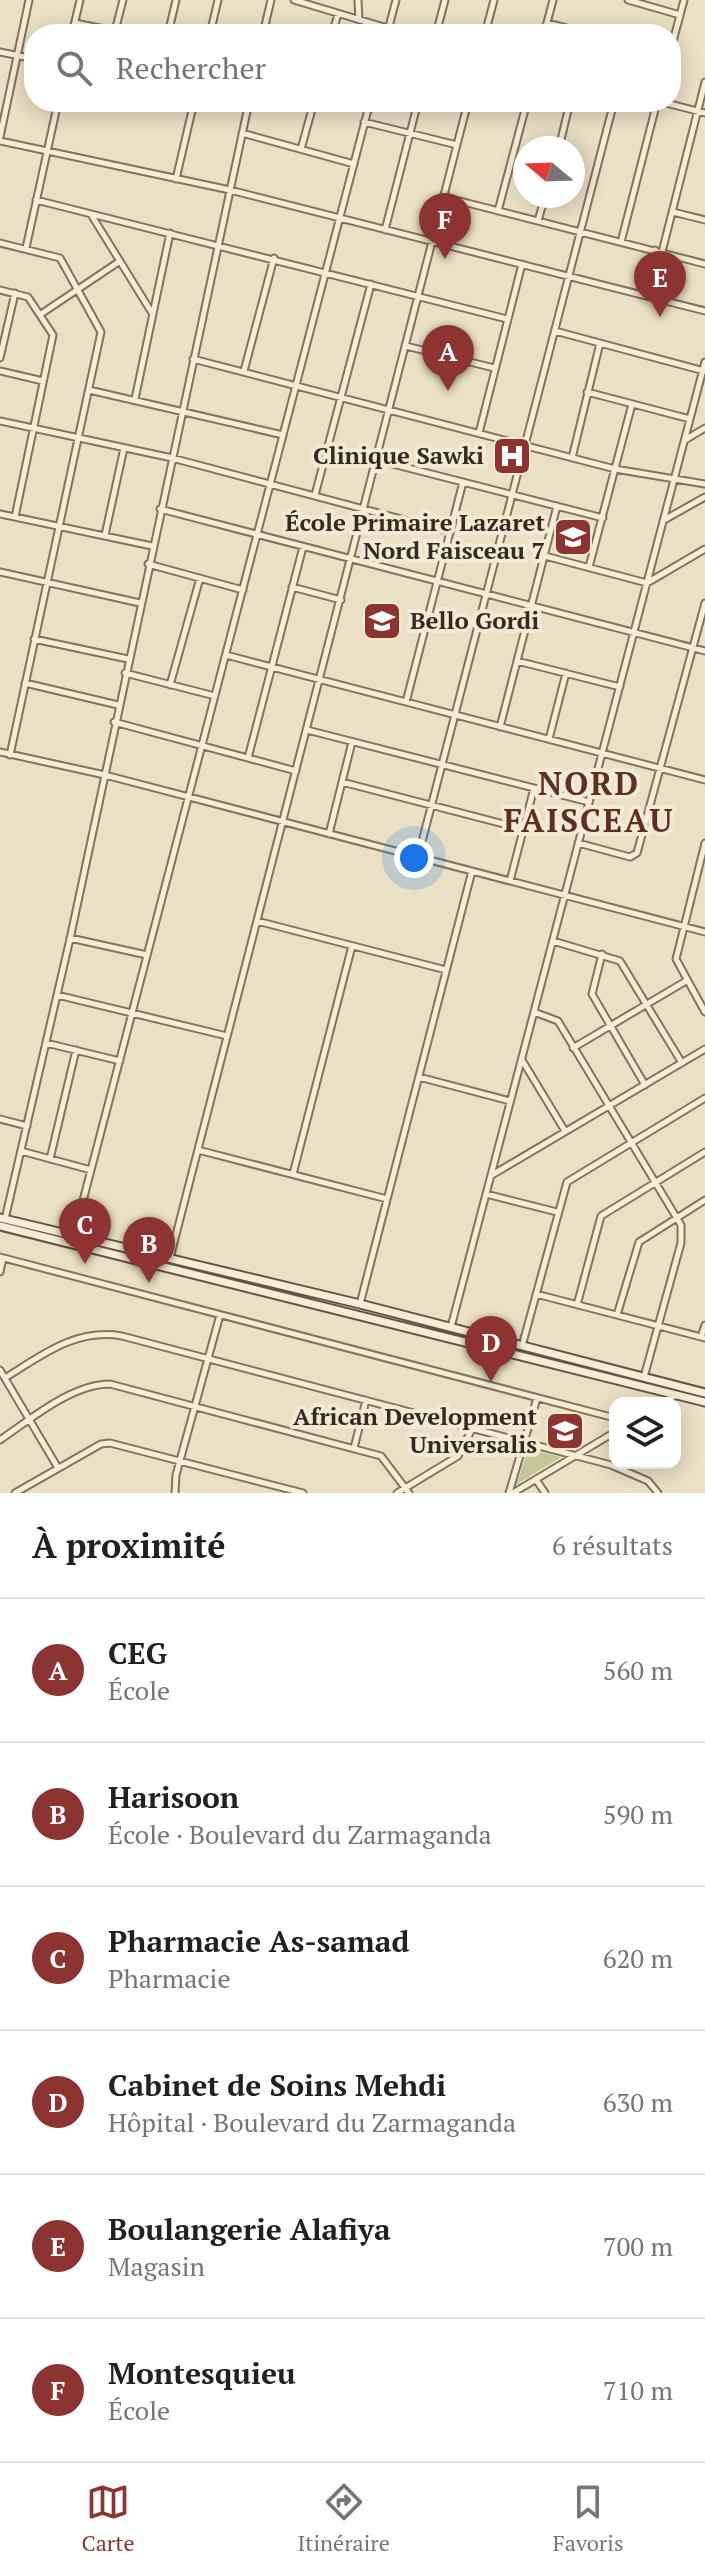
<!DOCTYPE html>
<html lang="fr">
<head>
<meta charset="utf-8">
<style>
  :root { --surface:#fff; --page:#f6f6f6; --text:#202124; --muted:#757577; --line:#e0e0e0; --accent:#8d3332 }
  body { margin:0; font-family:"PT Serif",serif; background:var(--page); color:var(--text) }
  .controls { position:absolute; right:24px; bottom:24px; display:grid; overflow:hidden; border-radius:16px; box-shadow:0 4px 20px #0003 }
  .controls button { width:72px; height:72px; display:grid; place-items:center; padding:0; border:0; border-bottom:2px solid var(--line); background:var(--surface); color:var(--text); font:40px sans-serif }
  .compass { position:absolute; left:513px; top:136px; width:72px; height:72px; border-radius:50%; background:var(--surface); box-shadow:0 4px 20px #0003; rotate:289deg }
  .you { position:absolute; left:414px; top:858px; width:28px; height:28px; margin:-20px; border:6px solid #fff; border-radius:50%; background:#1a73e8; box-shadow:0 0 0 12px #1a73e833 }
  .badge { display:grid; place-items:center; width:52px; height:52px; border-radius:50%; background:var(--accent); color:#fff; font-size:26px; font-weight:700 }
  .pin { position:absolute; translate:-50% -66px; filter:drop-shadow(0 2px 4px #0008) }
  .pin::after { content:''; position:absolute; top:42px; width:28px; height:24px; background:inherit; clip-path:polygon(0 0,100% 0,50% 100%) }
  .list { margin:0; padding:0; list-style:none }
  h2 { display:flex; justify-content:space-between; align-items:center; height:104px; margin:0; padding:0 32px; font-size:34px }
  h2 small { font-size:26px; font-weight:400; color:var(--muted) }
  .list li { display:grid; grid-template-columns:52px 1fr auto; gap:24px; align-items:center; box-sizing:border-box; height:144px; padding:0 32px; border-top:2px solid var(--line) }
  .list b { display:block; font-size:30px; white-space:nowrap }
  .list p { margin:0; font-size:26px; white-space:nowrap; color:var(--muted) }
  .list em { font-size:26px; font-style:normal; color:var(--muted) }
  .icon { flex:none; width:44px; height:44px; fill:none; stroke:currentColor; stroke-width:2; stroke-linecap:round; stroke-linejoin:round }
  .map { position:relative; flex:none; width:705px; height:1493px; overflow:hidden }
  .search { position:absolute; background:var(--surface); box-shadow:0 4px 20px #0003; left:24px; right:24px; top:24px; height:88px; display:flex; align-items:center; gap:20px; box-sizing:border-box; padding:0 28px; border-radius:32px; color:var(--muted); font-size:30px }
  .sheet { height:968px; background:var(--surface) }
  nav { display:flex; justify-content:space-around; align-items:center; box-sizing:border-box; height:112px; border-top:2px solid var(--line); background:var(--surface); font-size:22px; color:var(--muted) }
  nav a { display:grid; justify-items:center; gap:4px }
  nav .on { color:var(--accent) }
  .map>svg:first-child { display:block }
  .green { fill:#c1c799 }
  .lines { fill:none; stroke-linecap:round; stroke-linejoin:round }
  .street-casing { stroke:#83725c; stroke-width:9 }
  .secondary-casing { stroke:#655340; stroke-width:11 }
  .street { stroke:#f6edd7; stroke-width:5 }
  .secondary { stroke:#f6edd7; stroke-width:7 }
  .labels { text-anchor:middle; stroke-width:8; stroke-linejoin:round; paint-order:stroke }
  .poi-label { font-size:24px; font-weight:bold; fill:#352a1f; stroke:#f2ead3; text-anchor:end }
  .district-label { font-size:32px; font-weight:bold; letter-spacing:2px; fill:#5d3022; stroke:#f2ead3 }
</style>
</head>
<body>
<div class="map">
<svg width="705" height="1493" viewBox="0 0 705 1493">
  <rect width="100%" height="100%" fill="#eae0c5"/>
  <path class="green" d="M536 1451 561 1457 517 1484 526 1455Z"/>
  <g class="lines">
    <defs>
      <path id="street" d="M294 0 407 34
        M358 0 359 20
        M628 0 680 15
        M75 23 129 34
        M547 23 592 34
        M115 31 123 0
        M72 34 80 0
        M168 34 176 0
        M210 34 218 0
        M263 34 271 0
        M332 34 338 14
        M387 34 396 0
        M436 34 445 0
        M485 34 494 0
        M544 34 553 0
        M671 49 684 0
        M0 52 34 59
        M233 102 248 105
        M662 102 705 113
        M364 122 457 145
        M242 133 354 164
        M0 137 29 0
        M0 141 230 190 705 311
        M559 148 570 102
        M301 149 314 102
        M176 179 194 102
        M444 197 705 264
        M36 200 507 319
        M498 211 527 102
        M673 212 705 220
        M92 216 152 313
        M538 221 545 196
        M385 230 418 102
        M621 242 657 102
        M0 243 60 258 101 332 10 755
        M26 248 58 102
        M662 252 705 82
        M0 290 28 297 53 335 15 517
        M642 295 655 250
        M41 314 120 261
        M555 331 704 371
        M406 346 494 368
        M0 358 15 293
        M193 359 615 469 705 484
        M0 371 43 381
        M244 371 274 258
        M89 390 283 435
        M587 392 690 419
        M135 399 170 233
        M0 421 172 458 450 532
        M479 433 522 264
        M685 440 705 428
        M572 458 600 343
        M377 460 603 518
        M315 495 371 284
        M160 509 705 651
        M0 514 152 546
        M664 520 705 497
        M105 535 124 448
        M545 556 647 583 705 549
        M148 564 243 590
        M589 567 632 404
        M0 572 140 603
        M292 587 341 600
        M34 639 128 659
        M226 655 705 780
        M517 661 620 687
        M125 673 215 696
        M25 683 118 705
        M170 685 200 578
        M406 702 463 482
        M114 722 296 771
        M500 727 557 506
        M307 730 589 802
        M549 739 566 673
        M0 752 105 775 705 932
        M248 758 303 547
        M342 782 523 829
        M329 834 352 742
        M578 843 630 857 637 853 705 603
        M705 843 676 959 705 1012
        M418 857 614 102
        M510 881 534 788
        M257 921 446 970
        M70 938 147 955
        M553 941 620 961 682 1063
        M602 954 592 994 645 1085
        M57 995 227 1036
        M534 1012 558 1021 681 1225V1243L644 1377
        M46 1043 120 1061
        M573 1048 686 981
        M522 1060 565 1131
        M419 1077 510 1101
        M0 1119 27 1126
        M198 1150 387 1199
        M21 1151 91 1170
        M50 1159 76 1050
        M293 1174 352 946
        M492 1175 705 1049
        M486 1194 557 1212
        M5 1219 70 939 249 102
        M74 1235 370 102
        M0 1257 615 1418
        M170 1258 468 102
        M0 1272 3 1258
        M536 1294 705 1338
        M360 1304 472 871
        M577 1305 601 1216 705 1152
        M617 1315 639 1242 705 1200
        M451 1327 705 362
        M701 1337 705 1325
        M522 1346 567 1182 705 1098
        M0 1370 58 1468
        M5 1378C42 1355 76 1328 122 1336L611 1465 648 1481 658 1493
        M663 1403 676 1395
        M0 1440C31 1419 72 1384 110 1384L381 1456 409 1493
        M354 1448 366 1400
        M537 1481 545 1493
        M15 1493 101 1444 110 1443 303 1493
        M175 1493 176 1475 220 1315
        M397 1493 458 1456 472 1429
        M509 1493 537 1398
        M513 1493 615 1432"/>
      <path id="secondary" d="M0 1218 360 1304 705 1393
        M0 1226 705 1402"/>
    </defs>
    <use href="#street" class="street-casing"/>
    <use href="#secondary" class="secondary-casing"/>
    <use href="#street" class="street"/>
    <use href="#secondary" class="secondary"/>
  </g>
  <defs>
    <symbol id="hospital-square" viewBox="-11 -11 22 22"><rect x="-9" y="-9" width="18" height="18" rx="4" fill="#8d3332" stroke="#f2ead3"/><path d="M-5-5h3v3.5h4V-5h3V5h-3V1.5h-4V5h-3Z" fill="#fff"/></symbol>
    <symbol id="school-square" viewBox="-11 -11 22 22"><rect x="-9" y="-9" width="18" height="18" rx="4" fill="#8d3332" stroke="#f2ead3"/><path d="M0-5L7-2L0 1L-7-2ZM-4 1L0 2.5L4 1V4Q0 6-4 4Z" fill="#fff"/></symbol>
    <symbol id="university-square" viewBox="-11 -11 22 22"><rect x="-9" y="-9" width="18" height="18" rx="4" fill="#8d3332" stroke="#f2ead3"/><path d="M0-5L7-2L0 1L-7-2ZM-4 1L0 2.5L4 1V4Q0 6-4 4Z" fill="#fff"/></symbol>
  </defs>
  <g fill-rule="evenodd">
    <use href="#hospital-square" x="490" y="434" width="44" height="44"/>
    <use href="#school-square" x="551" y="515" width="44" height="44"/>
    <use href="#school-square" x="360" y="599" width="44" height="44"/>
    <use href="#university-square" x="543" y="1409" width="44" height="44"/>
  </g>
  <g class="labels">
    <g class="poi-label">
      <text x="484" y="464">Clinique Sawki</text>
      <text x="545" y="531">École Primaire Lazaret<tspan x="545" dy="28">Nord Faisceau 7</tspan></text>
      <text x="410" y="629" text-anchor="start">Bello Gordi</text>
      <text x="537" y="1425">African Development<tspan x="537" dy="28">Universalis</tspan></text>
    </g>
    <g class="district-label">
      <text x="589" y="795">NORD<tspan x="589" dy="37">FAISCEAU</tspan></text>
    </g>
  </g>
</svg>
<div class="controls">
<button><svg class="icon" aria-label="layers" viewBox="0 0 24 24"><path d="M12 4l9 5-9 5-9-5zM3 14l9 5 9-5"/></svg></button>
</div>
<svg class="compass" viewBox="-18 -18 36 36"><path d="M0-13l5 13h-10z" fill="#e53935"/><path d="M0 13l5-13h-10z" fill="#757577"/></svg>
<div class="you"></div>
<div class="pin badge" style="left:448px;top:391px">A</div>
<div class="pin badge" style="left:149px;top:1283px">B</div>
<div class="pin badge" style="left:85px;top:1264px">C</div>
<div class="pin badge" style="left:491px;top:1382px">D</div>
<div class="pin badge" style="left:660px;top:317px">E</div>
<div class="pin badge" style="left:445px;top:259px">F</div>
<div class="search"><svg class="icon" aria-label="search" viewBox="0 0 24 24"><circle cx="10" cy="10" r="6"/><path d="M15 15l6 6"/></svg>Rechercher</div>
</div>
<section class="sheet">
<h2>À proximité<small>6 résultats</small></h2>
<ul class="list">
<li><span class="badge">A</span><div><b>CEG</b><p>École</p></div><em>560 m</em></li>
<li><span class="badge">B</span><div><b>Harisoon</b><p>École · Boulevard du Zarmaganda</p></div><em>590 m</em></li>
<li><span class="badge">C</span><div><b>Pharmacie As-samad</b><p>Pharmacie</p></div><em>620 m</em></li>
<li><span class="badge">D</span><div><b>Cabinet de Soins Mehdi</b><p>Hôpital · Boulevard du Zarmaganda</p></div><em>630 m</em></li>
<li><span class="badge">E</span><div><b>Boulangerie Alafiya</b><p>Magasin</p></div><em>700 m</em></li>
<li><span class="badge">F</span><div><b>Montesquieu</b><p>École</p></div><em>710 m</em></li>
</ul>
</section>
<nav>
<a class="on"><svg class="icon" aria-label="map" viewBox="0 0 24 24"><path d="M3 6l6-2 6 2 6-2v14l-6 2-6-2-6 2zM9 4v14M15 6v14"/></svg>Carte</a>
<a><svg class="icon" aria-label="directions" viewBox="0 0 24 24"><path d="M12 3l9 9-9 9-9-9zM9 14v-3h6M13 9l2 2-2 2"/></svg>Itinéraire</a>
<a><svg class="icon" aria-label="saved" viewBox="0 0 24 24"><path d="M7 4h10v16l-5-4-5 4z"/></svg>Favoris</a>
</nav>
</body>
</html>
